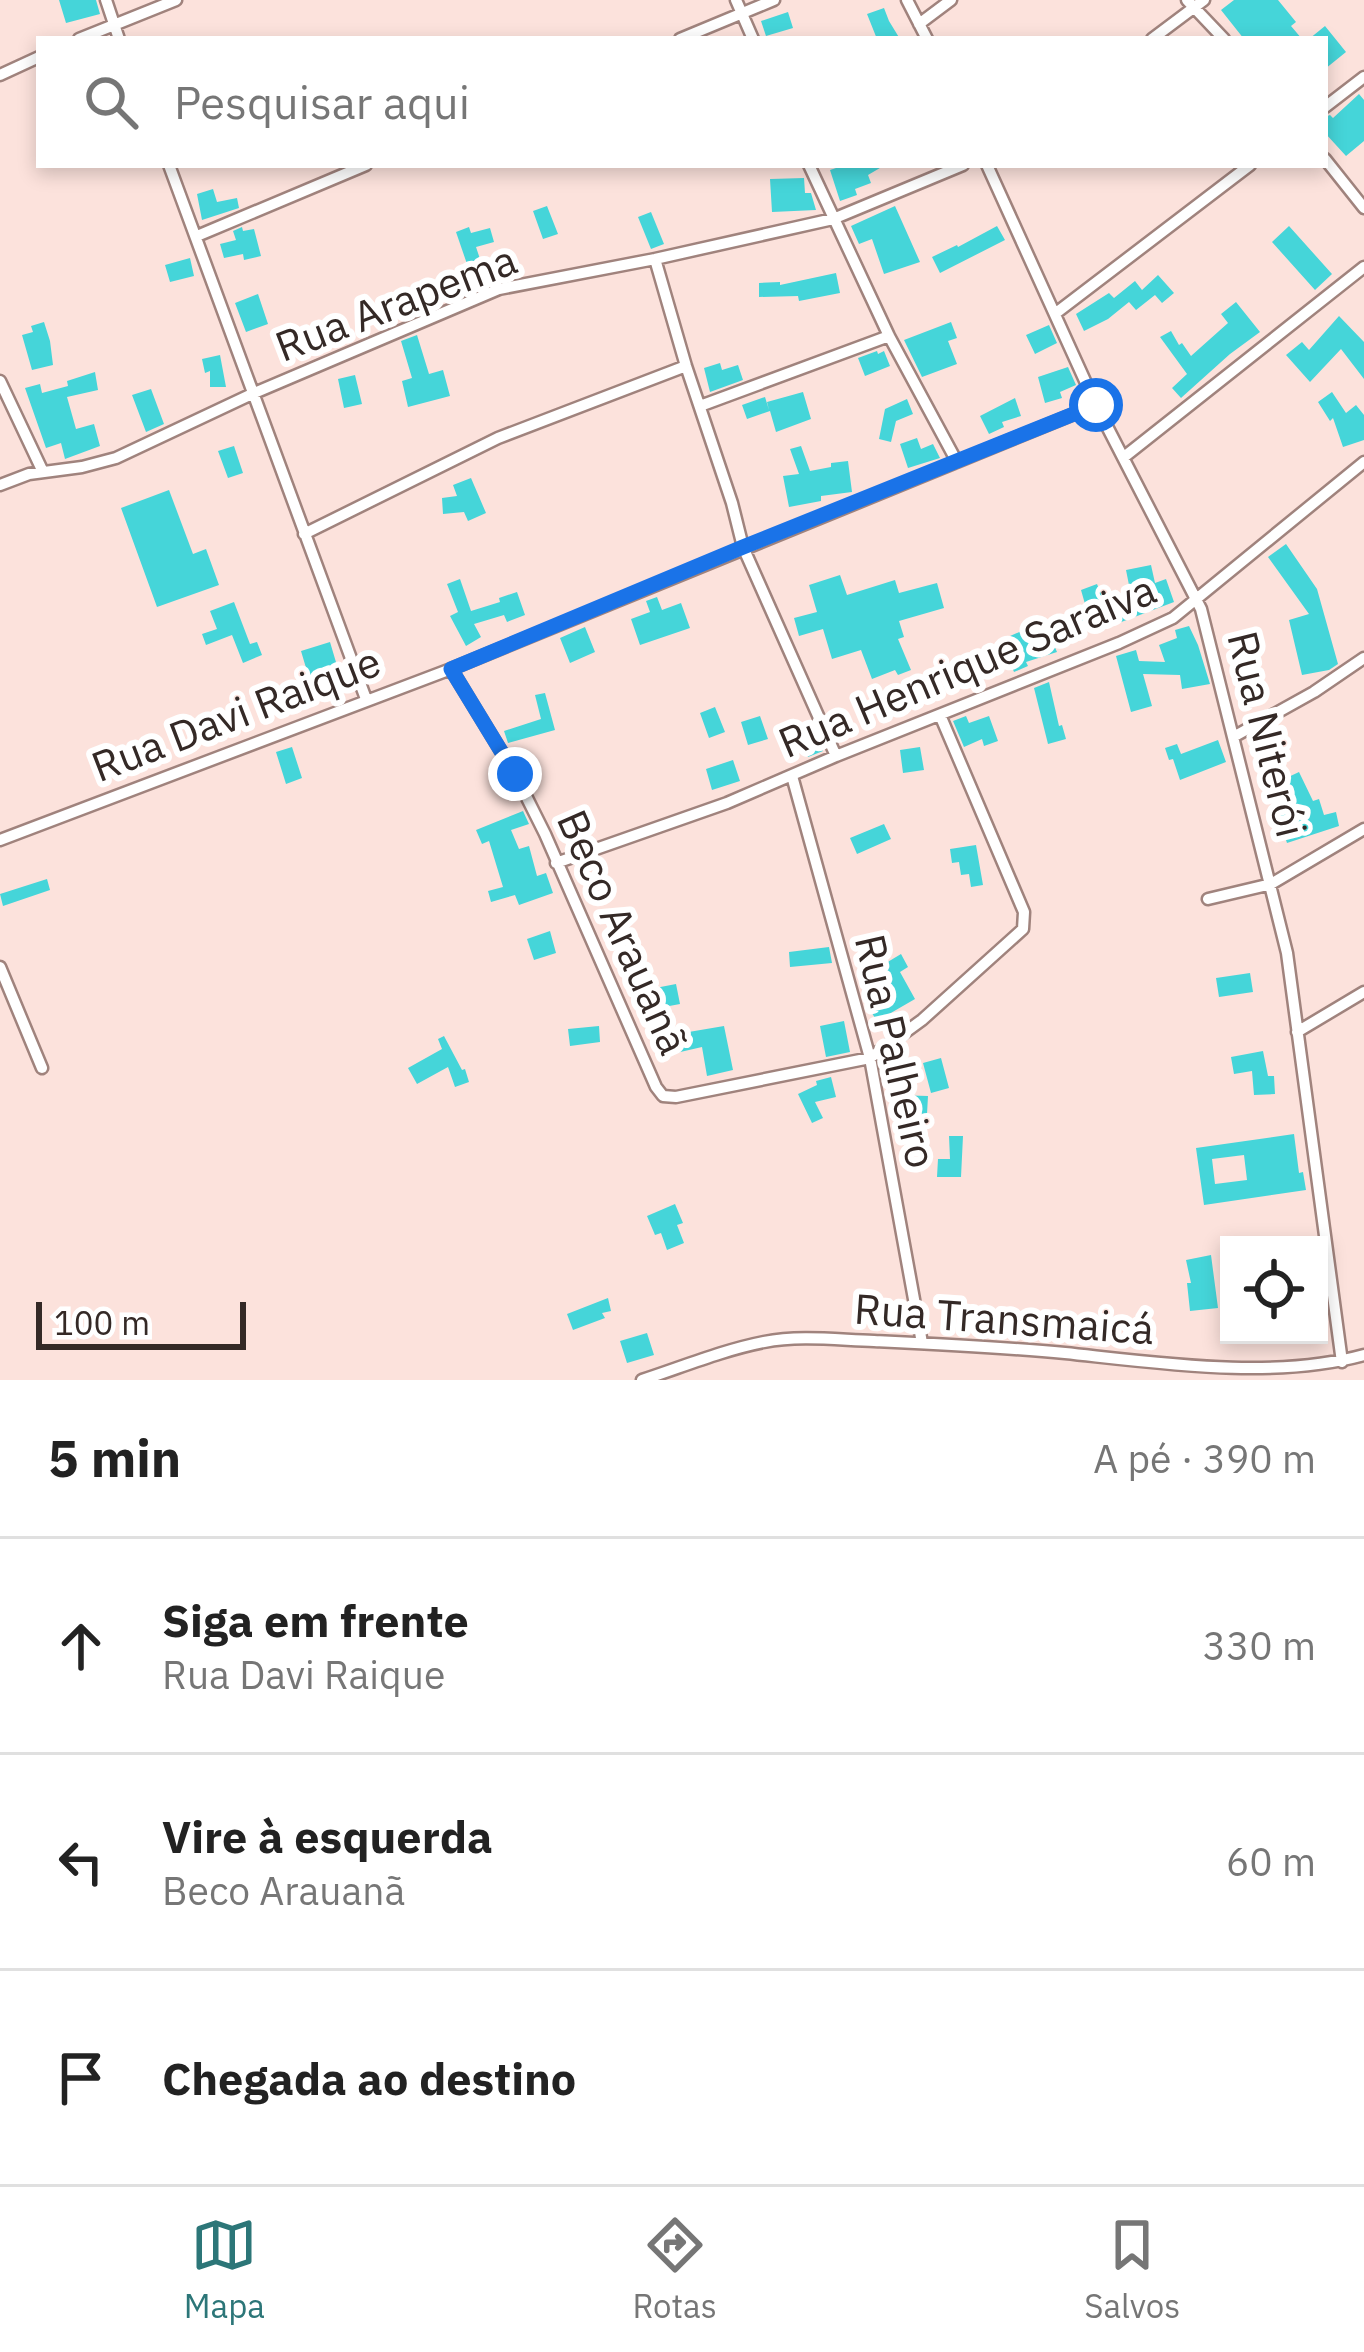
<!DOCTYPE html>
<html lang="pt">
<head>
<meta charset="utf-8">
<style>
  :root { --surface:#fff; --page:#f2f2f2; --text:#222; --muted:#767676; --line:#e0e0e0; --accent:#2c7678 }
  body { margin:0; font-family:"IBM Plex Sans",sans-serif; background:var(--page); color:var(--text) }
  .controls { position:absolute; right:36px; bottom:36px; display:grid; overflow:hidden; border-radius:0px; box-shadow:0 6px 18px #0003 }
  .controls button { width:108px; height:108px; display:grid; place-items:center; padding:0; border:0; border-bottom:3px solid var(--line); background:var(--surface); color:var(--text); font:60px sans-serif }
  .scale { position:absolute; left:36px; bottom:30px; width:210px; box-sizing:border-box; padding-left:12px; border:6px solid #342926; border-top:0; font-size:33px; line-height:42px; white-space:nowrap; color:#342926; -webkit-text-stroke:9px #fff; paint-order:stroke }
  .stop { position:absolute; width:36px; height:36px; margin:-27px; border:9px solid #1a73e8; border-radius:50%; background:#fff }
  .stop.end { background:#1a73e8; border-color:#fff; box-shadow:0 3px 12px #0008 }
  .list { margin:0; padding:0; list-style:none }
  h2 { display:flex; justify-content:space-between; align-items:center; height:156px; margin:0; padding:0 48px; font-size:51px }
  h2 small { font-size:39px; font-weight:400; color:var(--muted) }
  .list li { display:grid; grid-template-columns:78px 1fr auto; gap:36px; align-items:center; box-sizing:border-box; height:216px; padding:0 48px; border-top:3px solid var(--line) }
  .list b { display:block; font-size:45px; white-space:nowrap }
  .list p { margin:0; font-size:39px; white-space:nowrap; color:var(--muted) }
  .list em { font-size:39px; font-style:normal; color:var(--muted) }
  .icon { flex:none; width:66px; height:66px; fill:none; stroke:currentColor; stroke-width:2; stroke-linecap:round; stroke-linejoin:round }
  .map { position:relative; flex:none; width:1364px; height:1380px; overflow:hidden }
  .search { position:absolute; background:var(--surface); box-shadow:0 6px 18px #0003; left:36px; right:36px; top:36px; height:132px; display:flex; align-items:center; gap:30px; box-sizing:border-box; padding:0 42px; border-radius:0px; color:var(--muted); font-size:45px }
  .sheet { height:804px; background:var(--surface) }
  nav { display:flex; justify-content:space-around; align-items:center; box-sizing:border-box; height:168px; border-top:3px solid var(--line); background:var(--surface); font-size:33px; color:var(--muted) }
  nav a { display:grid; justify-items:center; gap:6px }
  nav .on { color:var(--accent) }
  .map>svg:first-child { display:block }
  .building { fill:#45d5d9; fill-rule:evenodd }
  .lines { fill:none; stroke-linecap:round; stroke-linejoin:round }
  .street-casing { stroke:#a0837d; stroke-width:15 }
  .street { stroke:#fff; stroke-width:10 }
  .route { stroke:#1a73e8; stroke-width:15 }
  .labels { text-anchor:middle; stroke-width:12; stroke-linejoin:round; paint-order:stroke }
  .street-label { font-size:42px; fill:#342926; stroke:#fff }
</style>
</head>
<body>
<div class="map">
<svg width="1364" height="1380" viewBox="0 0 1364 1380">
  <rect width="100%" height="100%" fill="#fce2dc"/>
  <path class="building" d="M59 0H96L100 14 66 23Z
    M1234 0H1278L1296 22 1291 26 1302 39H1244L1221 10Z
    M884 8 889 21 900 39H877L867 14Z
    M788 12 793 28 766 36 761 21Z
    M1325 26 1346 52 1325 69V39H1309Z
    M1359 94 1364 100V141L1346 156 1325 133V117L1330 115 1333 118Z
    M845 165H885L868 175 871 183 855 189 857 195 840 201 830 170Z
    M804 178 805 193H811L816 210 772 212 770 179Z
    M213 189 217 202 237 198 239 208 202 220 197 194Z
    M547 206 558 234 543 239 533 211Z
    M895 206 920 262 884 274 872 239 859 244 851 226Z
    M651 212 664 244 651 249 638 217Z
    M997 226 1005 240 940 273 932 257 957 245 958 247Z
    M1289 226 1332 274 1315 290 1272 242Z
    M242 227 243 231 254 229 261 256 244 260 243 254 224 258 220 244 236 240 233 231Z
    M469 227 471 233 490 228 494 242 476 247 480 259 467 264 456 232Z
    M190 258 194 276 170 282 165 265Z
    M836 273 840 293 799 301 798 296 759 297V283L780 282V285Z
    M1158 275 1174 293 1162 303 1155 295 1136 310 1129 302 1108 319 1084 331 1076 314 1109 293 1114 298 1135 281 1142 290Z
    M258 294 268 324 246 332 235 303Z
    M1236 302 1260 332 1230 354 1181 398 1172 388 1187 374 1160 337 1171 331 1179 345 1182 343 1191 356 1228 323 1221 314Z
    M1339 316 1364 342V379L1341 349 1310 382 1286 355 1302 342 1309 350Z
    M44 322 50 341 53 365 32 370 22 335 33 332 31 326Z
    M951 322 957 338 948 341 957 364 922 377 904 340Z
    M1049 325 1057 343 1035 354 1026 335Z
    M417 335 429 374 443 370 450 396 408 407 402 381 412 378 401 341Z
    M877 351 878 354 884 351 890 366 865 376 858 358Z
    M220 355 226 387H210V371L205 373 202 359Z
    M720 363 722 370 738 365 743 380 710 392 704 368Z
    M1068 367 1076 385 1060 392 1062 398 1045 403 1038 377Z
    M95 372 98 390 67 397 76 429 94 424 100 446 65 459 61 443 46 448 25 388 40 384 42 393 68 386 67 381Z
    M355 375 362 404 344 408 338 379Z
    M151 389 164 424 146 432 132 395Z
    M803 392 811 419 776 432 770 411 747 419 742 405 765 397 769 410 767 402Z
    M1332 392 1346 413 1356 405 1364 415V440L1343 447 1333 418 1330 421 1318 402Z
    M1015 398 1021 416 1002 422 1004 427 989 434 980 416Z
    M907 399 913 414 896 421 891 442 879 439 885 409Z
    M917 438 921 449 933 444 940 458 908 468 900 444Z
    M234 446 243 473 228 478 218 451Z
    M801 446 810 471 831 467V463L848 461 852 492 821 496V501L789 507 783 476 799 474 790 449Z
    M471 478 486 513 468 521 464 512 443 514 442 498 457 496 453 485Z
    M169 490 193 554 206 549 219 585 157 607 121 508Z
    M1286 544 1317 589 1338 664 1329 670 1302 675 1289 620 1309 614 1268 557Z
    M1151 565 1155 583 1166 579 1174 602 1116 624 1093 630 1092 626 1076 635 1065 614 1085 604 1081 590 1097 584 1108 611 1132 600 1126 570Z
    M840 575 847 595 895 580 899 593 937 583 944 608 899 621 904 637 898 639 911 670 898 675 895 670 872 679 861 650 832 659 823 629 799 636 794 618 817 612 809 585Z
    M460 579 471 611 500 602 499 598 517 592 525 615 507 622 504 615 474 624 481 637 466 646 450 616 458 612 447 584Z
    M657 597 662 610 681 603 690 628 640 645 631 619 650 612 646 601Z
    M234 602 250 644 257 642 262 655 243 663 232 635 206 645 202 634 217 629 210 611Z
    M1042 618 1057 652 1026 662 1028 666 1014 672 1001 640 1026 629 1024 623Z
    M1189 626 1198 645 1210 684 1182 689 1180 675 1143 674 1152 706 1131 712 1116 656 1136 650 1139 661 1165 662 1159 645 1177 638 1175 630Z
    M585 627 595 652 570 663 560 638Z
    M330 642 341 679 312 688 301 651Z
    M1049 682 1059 726 1062 725 1066 739 1048 744 1034 688Z
    M545 693 555 730 508 743 504 731 541 719 535 695Z
    M715 707 725 732 709 738 700 713Z
    M760 716 768 739 748 745 741 722Z
    M966 716 969 723 989 716 998 741 984 746 982 739 964 747 953 721Z
    M810 723 823 751 808 757 796 729Z
    M1218 740 1226 762 1180 780 1173 759 1169 760 1165 748 1177 744 1181 754Z
    M292 747 302 778 286 784 276 752Z
    M920 747 924 770 903 773 900 750Z
    M733 760 740 781 712 790 706 769Z
    M1299 772 1313 801 1319 799 1324 815 1336 812 1339 826 1287 843 1275 807 1292 802 1282 780Z
    M523 811 529 824 511 830 519 849 529 846 537 876 546 873 553 893 519 905 515 895 491 902 488 891 503 887 489 841 482 844 476 830Z
    M884 824 891 839 857 854 850 838Z
    M976 845 983 885 971 887 969 874 961 875 959 862 952 863 950 849Z
    M47 879 50 890 3 906 0 894Z
    M550 931 556 953 534 960 527 939Z
    M829 947 832 963 790 967 789 952Z
    M881 947 886 963 901 954 908 967 900 972 915 999 877 1021 868 1007 880 1001 865 974 867 973 861 953Z
    M1250 973 1253 992 1219 997 1216 978Z
    M676 984 680 1004 648 1010 645 990Z
    M844 1021 850 1052 826 1057 820 1026Z
    M599 1026 600 1042 570 1046 568 1029Z
    M724 1026 733 1070 707 1076 702 1047 676 1053 671 1035Z
    M444 1036 462 1070 465 1069 469 1082 455 1087 448 1067 417 1084 408 1068 442 1049 438 1039Z
    M1263 1051 1268 1076H1274L1275 1094 1254 1095 1252 1071 1234 1074 1231 1057Z
    M941 1058 949 1088 931 1093 923 1063Z
    M831 1077 836 1097 815 1102 823 1118 812 1123 798 1094 817 1085 816 1081Z
    M895 1095 928 1096 927 1114 894 1112Z
    M1294 1134 1299 1173 1303 1172 1306 1190 1204 1205 1196 1148ZM1244 1155 1247 1180 1215 1184 1212 1159Z
    M949 1136H963L961 1177H937L938 1159H950Z
    M675 1204 683 1223 677 1225 684 1243 667 1250 661 1233 655 1235 647 1216Z
    M1211 1255 1218 1308 1190 1311 1187 1283H1191L1186 1260Z
    M608 1298 611 1311 602 1313 605 1318 573 1330 567 1314Z
    M647 1333 654 1355 627 1363 620 1341Z"/>
  <g class="lines">
    <defs>
      <path id="street" d="M106 0 119 39
        M736 0 753 39
        M907 0 927 39
        M1187 0 1224 39
        M919 24 951 0
        M79 39 176 0
        M680 39 774 0
        M1152 39 1204 0
        M0 75 39 57
        M1325 107 1364 77
        M1325 159 1364 208
        M169 165 366 699
        M809 165 889 336 957 462
        M987 165 1096 405 1201 609 1287 953 1342 1362
        M197 236 366 165
        M655 259 686 366 732 503 743 547 836 756
        M1056 313 1250 165
        M0 381 43 472
        M700 406 889 336
        M1124 457 1364 267
        M0 485 29 474 82 467 116 458 252 394 499 289 655 259 833 219 963 165
        M304 534 498 438 686 366
        M451 669 515 774 545 834 656 1087 663 1096 676 1097 870 1058 922 1020 1023 929 1024 912 940 715
        M1235 736 1314 692 1364 658
        M792 776 870 1058 922 1343
        M0 840 451 669 1096 405
        M556 863 727 803 836 756 1119 643 1173 618 1364 462
        M1208 899 1271 884 1364 829
        M0 967 42 1068
        M1297 1032 1364 992
        M642 1380C682 1367 723 1350 764 1342 800 1335 838 1340 874 1341 937 1344 1002 1347 1065 1353 1159 1363 1273 1380 1364 1355"/>
    </defs>
    <use href="#street" class="street-casing"/>
    <use href="#street" class="street"/>
  </g>
  <g class="lines">
    <path class="route" d="M515 774 451 669 743 547 1096 405"/>
  </g>
  <g class="labels">
    <g class="street-label">
      <text transform="translate(396 303) rotate(-21)" y="15">Rua Arapema</text>
      <text transform="translate(967 666) rotate(-23)" y="15">Rua Henrique Saraiva</text>
      <text transform="translate(236 714) rotate(-21)" y="15">Rua Davi Raique</text>
      <text transform="translate(1267 734) rotate(76)" y="15">Rua Niterói</text>
      <text transform="translate(623 932) rotate(66)" y="15">Beco Arauanã</text>
      <text transform="translate(896 1051) rotate(77)" y="15">Rua Palheiro</text>
      <text transform="translate(1004 1319) rotate(4)" y="15">Rua Transmaicá</text>
    </g>
  </g>
</svg>
<div class="controls">
<button><svg class="icon" aria-label="locate" viewBox="0 0 24 24"><circle cx="12" cy="12" r="6"/><path d="M12 2v4M12 18v4M2 12h4M18 12h4"/></svg></button>
</div>
<div class="scale">100 m</div>
<div class="stop" style="left:1096px;top:405px"></div>
<div class="stop end" style="left:515px;top:774px"></div>
<div class="search"><svg class="icon" aria-label="search" viewBox="0 0 24 24"><circle cx="10" cy="10" r="6"/><path d="M15 15l6 6"/></svg>Pesquisar aqui</div>
</div>
<section class="sheet">
<h2>5 min<small>A pé · 390 m</small></h2>
<ul class="list">
<li><svg class="icon" aria-label="ahead" viewBox="0 0 24 24"><path d="M12 20V5M6 11l6-6 6 6"/></svg><div><b>Siga em frente</b><p>Rua Davi Raique</p></div><em>330 m</em></li>
<li><svg class="icon" aria-label="left" viewBox="0 0 24 24"><path d="M17 20v-9H6M10 6l-5 5 5 5"/></svg><div><b>Vire à esquerda</b><p>Beco Arauanã</p></div><em>60 m</em></li>
<li><svg class="icon" aria-label="arrive" viewBox="0 0 24 24"><path d="M6 21V4h12l-3 4 3 4H6"/></svg><div><b>Chegada ao destino</b></div></li>
</ul>
</section>
<nav>
<a class="on"><svg class="icon" aria-label="map" viewBox="0 0 24 24"><path d="M3 6l6-2 6 2 6-2v14l-6 2-6-2-6 2zM9 4v14M15 6v14"/></svg>Mapa</a>
<a><svg class="icon" aria-label="directions" viewBox="0 0 24 24"><path d="M12 3l9 9-9 9-9-9zM9 14v-3h6M13 9l2 2-2 2"/></svg>Rotas</a>
<a><svg class="icon" aria-label="saved" viewBox="0 0 24 24"><path d="M7 4h10v16l-5-4-5 4z"/></svg>Salvos</a>
</nav>
</body>
</html>
